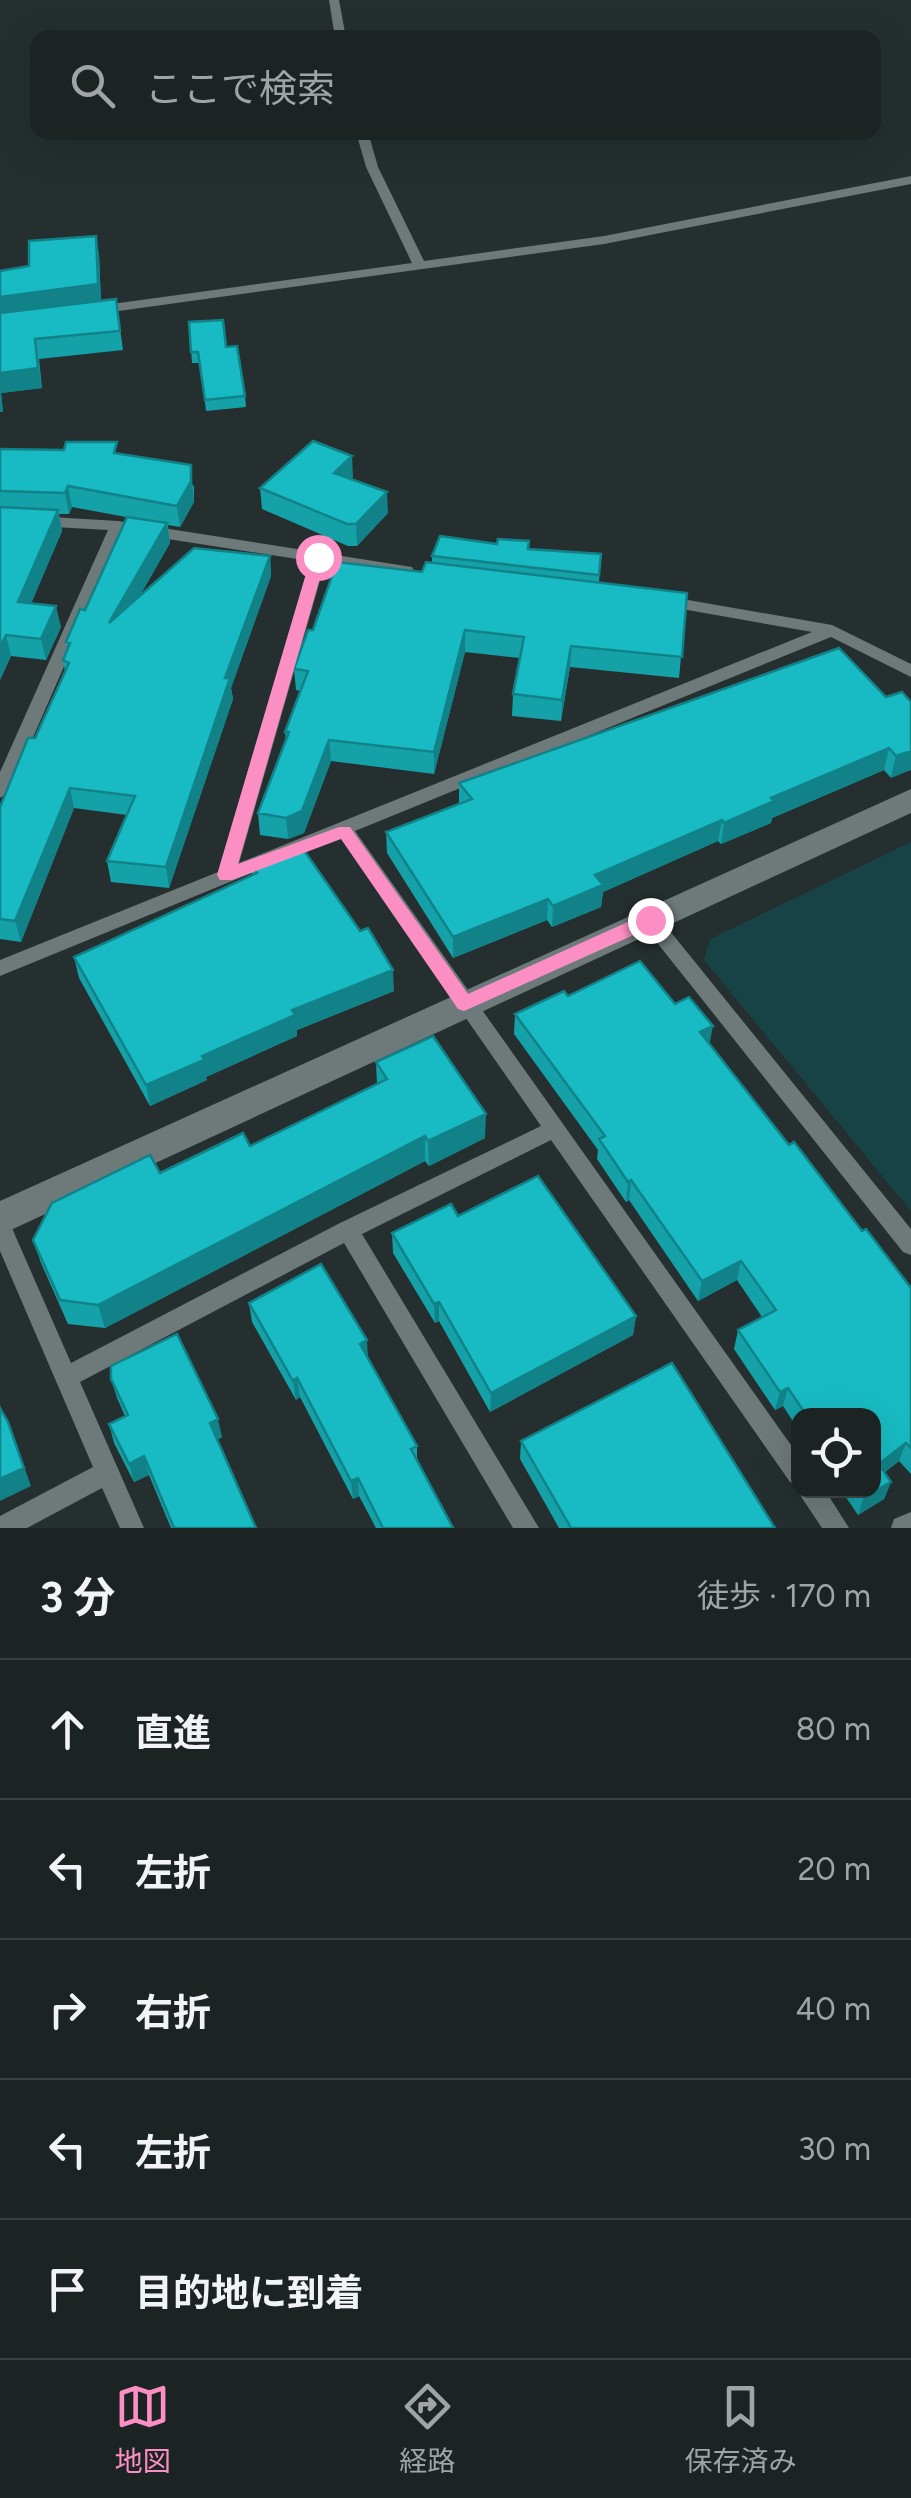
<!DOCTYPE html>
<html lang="ja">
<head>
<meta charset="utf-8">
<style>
  :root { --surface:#1c2323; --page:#252b2b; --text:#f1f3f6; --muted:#a0a4a6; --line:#3a4041; --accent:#fb8fc4 }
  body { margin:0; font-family:Figtree,"Noto Sans JP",sans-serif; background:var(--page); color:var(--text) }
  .controls { position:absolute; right:30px; bottom:30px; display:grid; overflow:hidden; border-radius:20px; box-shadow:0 10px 40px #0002 }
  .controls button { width:90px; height:90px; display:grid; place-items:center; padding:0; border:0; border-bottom:2px solid var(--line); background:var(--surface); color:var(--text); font:50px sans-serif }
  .stop { position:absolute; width:30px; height:30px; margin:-22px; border:8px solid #fb8fc4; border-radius:50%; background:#fff }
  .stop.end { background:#fb8fc4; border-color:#fff; box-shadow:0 2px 10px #0008 }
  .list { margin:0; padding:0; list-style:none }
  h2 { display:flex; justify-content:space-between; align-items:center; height:130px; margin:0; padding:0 40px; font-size:42px }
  h2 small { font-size:32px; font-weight:400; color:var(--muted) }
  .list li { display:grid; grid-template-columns:65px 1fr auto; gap:30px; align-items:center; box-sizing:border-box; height:140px; padding:0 40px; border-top:2px solid var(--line) }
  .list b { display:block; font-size:38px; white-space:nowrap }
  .list em { font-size:32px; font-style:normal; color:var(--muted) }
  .icon { flex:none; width:55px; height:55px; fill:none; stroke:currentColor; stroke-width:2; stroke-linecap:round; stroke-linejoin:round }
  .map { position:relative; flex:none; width:911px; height:1528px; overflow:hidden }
  .search { position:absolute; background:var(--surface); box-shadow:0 10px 40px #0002; left:30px; right:30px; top:30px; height:110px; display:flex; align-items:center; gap:25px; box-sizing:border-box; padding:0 35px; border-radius:20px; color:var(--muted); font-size:38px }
  .sheet { height:830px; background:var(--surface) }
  nav { display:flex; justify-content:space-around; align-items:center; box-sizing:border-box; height:140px; border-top:2px solid var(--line); background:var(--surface); font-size:28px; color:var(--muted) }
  nav a { display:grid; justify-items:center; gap:5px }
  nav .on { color:var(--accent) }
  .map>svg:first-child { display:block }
  .green { fill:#184346 }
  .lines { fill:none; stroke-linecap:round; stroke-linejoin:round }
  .lane { fill:#6e797a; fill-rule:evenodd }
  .street { fill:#6e797a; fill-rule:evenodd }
  .wall { fill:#15a1a8 }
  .shaded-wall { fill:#118388 }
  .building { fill:#18bbc3; stroke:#118388; stroke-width:2.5 }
  .route { fill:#fb8fc4 }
</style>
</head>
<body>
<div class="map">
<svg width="911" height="1528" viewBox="0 0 911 1528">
  <rect width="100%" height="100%" fill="#252f2f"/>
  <path class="green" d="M911 842V1211L704 960 710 939Z"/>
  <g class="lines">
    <path class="lane" d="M329 0H339L346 38H335Z
      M356 132H368L378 167 424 261 604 236 911 176V184L604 244 97 314 90 310 97 306 412 263 366 167Z
      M0 514 118 521 412 567 414 571 412 575 406 576 325 563 239 863 812 632 665 606 657 601 659 597 665 596 832 625 911 664V677L831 637 355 831 798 1455V1485L790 1482 551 1140 362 1234 539 1528H513L344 1243 80 1382 144 1528H120L102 1488 27 1528H0V1516L93 1467 0 1251V1216L8 1219 71 1363 340 1223 541 1126 340 837 0 976V960L218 872 310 561 123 532 9 792 0 798V772L108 530 0 524Z
      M650 913 657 915 911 1229V1255L903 1252 643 925 641 920 643 915Z
      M798 1489 825 1490 849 1528H822L802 1498Z
      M911 1512V1528H891L894 1519Z"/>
    <path class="street" d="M911 789V813L0 1235V1201Z"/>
  </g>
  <path class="wall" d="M96 236 99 255 101 301 116 299 123 350 39 359 42 388 1 393 3 412H0V271L29 266Z
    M189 322 226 347 245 396 246 407 206 411 200 363H192Z
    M0 449 118 453 194 486V502L180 527 168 525 170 543 140 595 270 556 271 576 231 688 233 699 169 888 111 882 107 861 127 815 74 808 21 942 0 939V807L35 738 65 671 63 660 67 650 66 642 85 610 126 517 72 507 69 514H59L62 531 31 603 61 627 46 660 11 656 0 680Z
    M353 477 352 479 388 513 357 546H348L262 509 260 488Z
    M528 549 601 554 599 583 687 593 679 678 570 667 561 721 512 716 513 694 520 658 465 652 434 774 331 761 304 833 288 839 260 835 258 813 286 741 285 732 300 691 296 690 294 669 313 630 422 572 432 563V556Z
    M886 697 911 702 891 778 884 770 772 818 771 823 721 844 718 841 603 892 601 907 552 927 547 920 453 958 387 853 386 832 459 804V783Z
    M250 863 394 991 297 1030V1036L206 1077 207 1080 150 1106 79 978 74 957 252 875Z
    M568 996 675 1004 710 1044 789 1145 911 1288V1474L899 1461 885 1472 891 1482 884 1499 858 1515 841 1490H874V1416H798V1429L783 1406 775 1410 734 1349 738 1330 762 1317 737 1280 698 1301 629 1200 626 1202 597 1159 598 1150 514 1034 515 1014Z
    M376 1062 485 1138 429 1166 425 1161 105 1328 68 1324 41 1263 33 1240 160 1173 250 1146 377 1084Z
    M458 1216 636 1316 633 1335 490 1412 439 1321 435 1323 393 1253 392 1233Z
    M249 1303 368 1358 417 1446V1461L453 1528H376L359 1496 353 1499 300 1397 296 1400 252 1322Z
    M111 1379 222 1437 217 1440 256 1528H171L149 1475 134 1482 114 1443 109 1424 125 1416 117 1398Z
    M521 1441 775 1528H559L520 1459Z"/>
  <path class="shaded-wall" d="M96 236 99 255 101 303 0 317V297Z
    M35 339 42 388 1 393 3 412H0V373Z
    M352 456 353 477 335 494 334 473Z
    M191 465 194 502 180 527 177 506Z
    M68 486 72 507 69 514 65 493Z
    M387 492 388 513 357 546 356 524Z
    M58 510 62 531 23 623 18 602Z
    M167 523 170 543 113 643 109 623Z
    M270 556 271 576 231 688 233 699 169 888 166 867 225 678Z
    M56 606 61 627 46 660 41 639Z
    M465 630V652L434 774V752Z
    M6 635 11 656 0 680V648Z
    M571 646 570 667 561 721 562 700Z
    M329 740 331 761 304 833 288 839 286 818Z
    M889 748 884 770 772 818 771 823 721 844 724 823 771 798Z
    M911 751V770L891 778 896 756Z
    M70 788 74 808 21 942 15 921Z
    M722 820 718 841 603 892 601 907 552 927 553 906 595 875Z
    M548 899 547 920 453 958V937Z
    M393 970 394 991 297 1030V1036L206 1077 207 1080 150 1106 146 1085 292 1010Z
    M713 1026 709 1046 700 1032Z
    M486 1114 485 1138 429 1166 428 1141Z
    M425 1136V1161L105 1328 98 1305Z
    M631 1180 629 1200 626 1202 628 1182Z
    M741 1261 737 1280 698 1301 702 1281Z
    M439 1302V1321L435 1323 434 1304Z
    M636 1316 633 1335 490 1412 491 1393Z
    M367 1340 368 1359 360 1344Z
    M297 1378 300 1397 296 1400 293 1381Z
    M788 1388 783 1406 775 1410 780 1392Z
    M218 1419 222 1437 213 1442 210 1423Z
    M15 1441 31 1486 0 1501V1479Z
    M906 1443 899 1461 874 1481 879 1464Z
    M144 1456 149 1475 134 1482 129 1464Z
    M358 1478 359 1496 353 1499 351 1481Z
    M891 1482 884 1499 858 1515 864 1497Z"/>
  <path class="building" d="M96 236 98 284 0 297V271L29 266V241Z
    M116 299 120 331 35 339 38 368 0 373V313Z
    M223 320 226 347 237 346 245 396 205 400 198 352H191L189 322Z
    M313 441 352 456 334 473 387 492 356 524H347L260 488Z
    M66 442H117L114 453 191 465V481L177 506 68 486 65 493 0 491V449L64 450Z
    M0 507 58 510 18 602 56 606 41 639 6 635 0 648Z
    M127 517 167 523 109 623 194 548 270 556 225 678H230L166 867 107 861 135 796 70 788 15 921 0 919V807L28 738H35L69 663 63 660 70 643 66 642 80 609 85 610Z
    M440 536 497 544 498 539 529 541 528 549 601 554 599 575 432 556Z
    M337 562 422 572 426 562 687 593 682 657 571 646 562 700 513 694 524 637 465 630 434 752 329 740 302 811 286 818 258 813 289 732H285L308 671 294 669 308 630H313Z
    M839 648 886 697 902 692 911 702V751L896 756 889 748 771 798 774 801 724 823 722 820 595 875 603 885 553 906 548 899 453 937 386 832 472 799 459 783Z
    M299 843 360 931 368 928 393 970 292 1010 295 1015 202 1056 204 1060 146 1085 74 957 257 873 250 863Z
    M640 961 675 1004 689 997 713 1026 700 1032 789 1145 794 1142 862 1231 866 1229 911 1288V1448L906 1443 879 1464 891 1482 864 1497 859 1490H874V1416H807L788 1388 780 1392 738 1330 776 1310 741 1261 702 1281 631 1180 628 1182 599 1139 605 1136 515 1014 564 991 568 996Z
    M433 1036 486 1114 428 1141 425 1136 98 1305 60 1300 33 1240 52 1203 150 1155 160 1173 243 1133 250 1146 387 1079 376 1062Z
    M538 1176 636 1316 491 1393 439 1302 434 1304 392 1233 451 1204 458 1216Z
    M321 1264 367 1340 360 1344 417 1446 411 1449 453 1528H383L358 1478 351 1481 297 1378 293 1381 249 1303Z
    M177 1334 218 1419 210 1423 256 1528H174L144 1456 129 1464 109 1424 128 1415 111 1379V1366Z
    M672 1363 775 1528H571L521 1441Z
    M0 1408 8 1422 24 1468 0 1479Z"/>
  <path class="route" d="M318 552 326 557 238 864 339 827H350L468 994 643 915H656V925L464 1011 458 1009 341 839 232 880H220L217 875 311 557Z"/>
</svg>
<div class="controls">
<button><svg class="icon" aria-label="locate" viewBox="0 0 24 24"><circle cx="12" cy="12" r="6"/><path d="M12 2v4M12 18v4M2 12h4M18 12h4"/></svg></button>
</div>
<div class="stop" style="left:318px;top:557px"></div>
<div class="stop end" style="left:650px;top:920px"></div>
<div class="search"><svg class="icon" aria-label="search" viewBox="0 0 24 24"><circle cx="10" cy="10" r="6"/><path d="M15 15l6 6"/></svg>ここで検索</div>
</div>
<section class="sheet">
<h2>3 分<small>徒歩 · 170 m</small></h2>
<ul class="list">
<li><svg class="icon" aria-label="ahead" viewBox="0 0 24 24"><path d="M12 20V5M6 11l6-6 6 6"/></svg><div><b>直進</b></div><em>80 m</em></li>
<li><svg class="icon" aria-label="left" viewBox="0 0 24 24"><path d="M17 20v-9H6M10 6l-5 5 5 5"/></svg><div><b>左折</b></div><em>20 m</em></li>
<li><svg class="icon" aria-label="right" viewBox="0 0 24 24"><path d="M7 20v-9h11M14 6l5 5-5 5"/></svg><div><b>右折</b></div><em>40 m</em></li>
<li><svg class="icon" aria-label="left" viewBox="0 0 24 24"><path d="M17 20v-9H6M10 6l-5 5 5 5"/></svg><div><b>左折</b></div><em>30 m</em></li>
<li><svg class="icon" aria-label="arrive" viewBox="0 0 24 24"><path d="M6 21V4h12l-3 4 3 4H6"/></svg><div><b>目的地に到着</b></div></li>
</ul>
</section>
<nav>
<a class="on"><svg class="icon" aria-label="map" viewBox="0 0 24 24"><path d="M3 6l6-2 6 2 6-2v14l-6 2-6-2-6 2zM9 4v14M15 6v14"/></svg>地図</a>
<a><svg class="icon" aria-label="directions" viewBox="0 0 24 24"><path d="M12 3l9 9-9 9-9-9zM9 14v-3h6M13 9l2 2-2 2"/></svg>経路</a>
<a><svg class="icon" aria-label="saved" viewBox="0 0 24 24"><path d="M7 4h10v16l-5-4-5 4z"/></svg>保存済み</a>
</nav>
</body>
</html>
